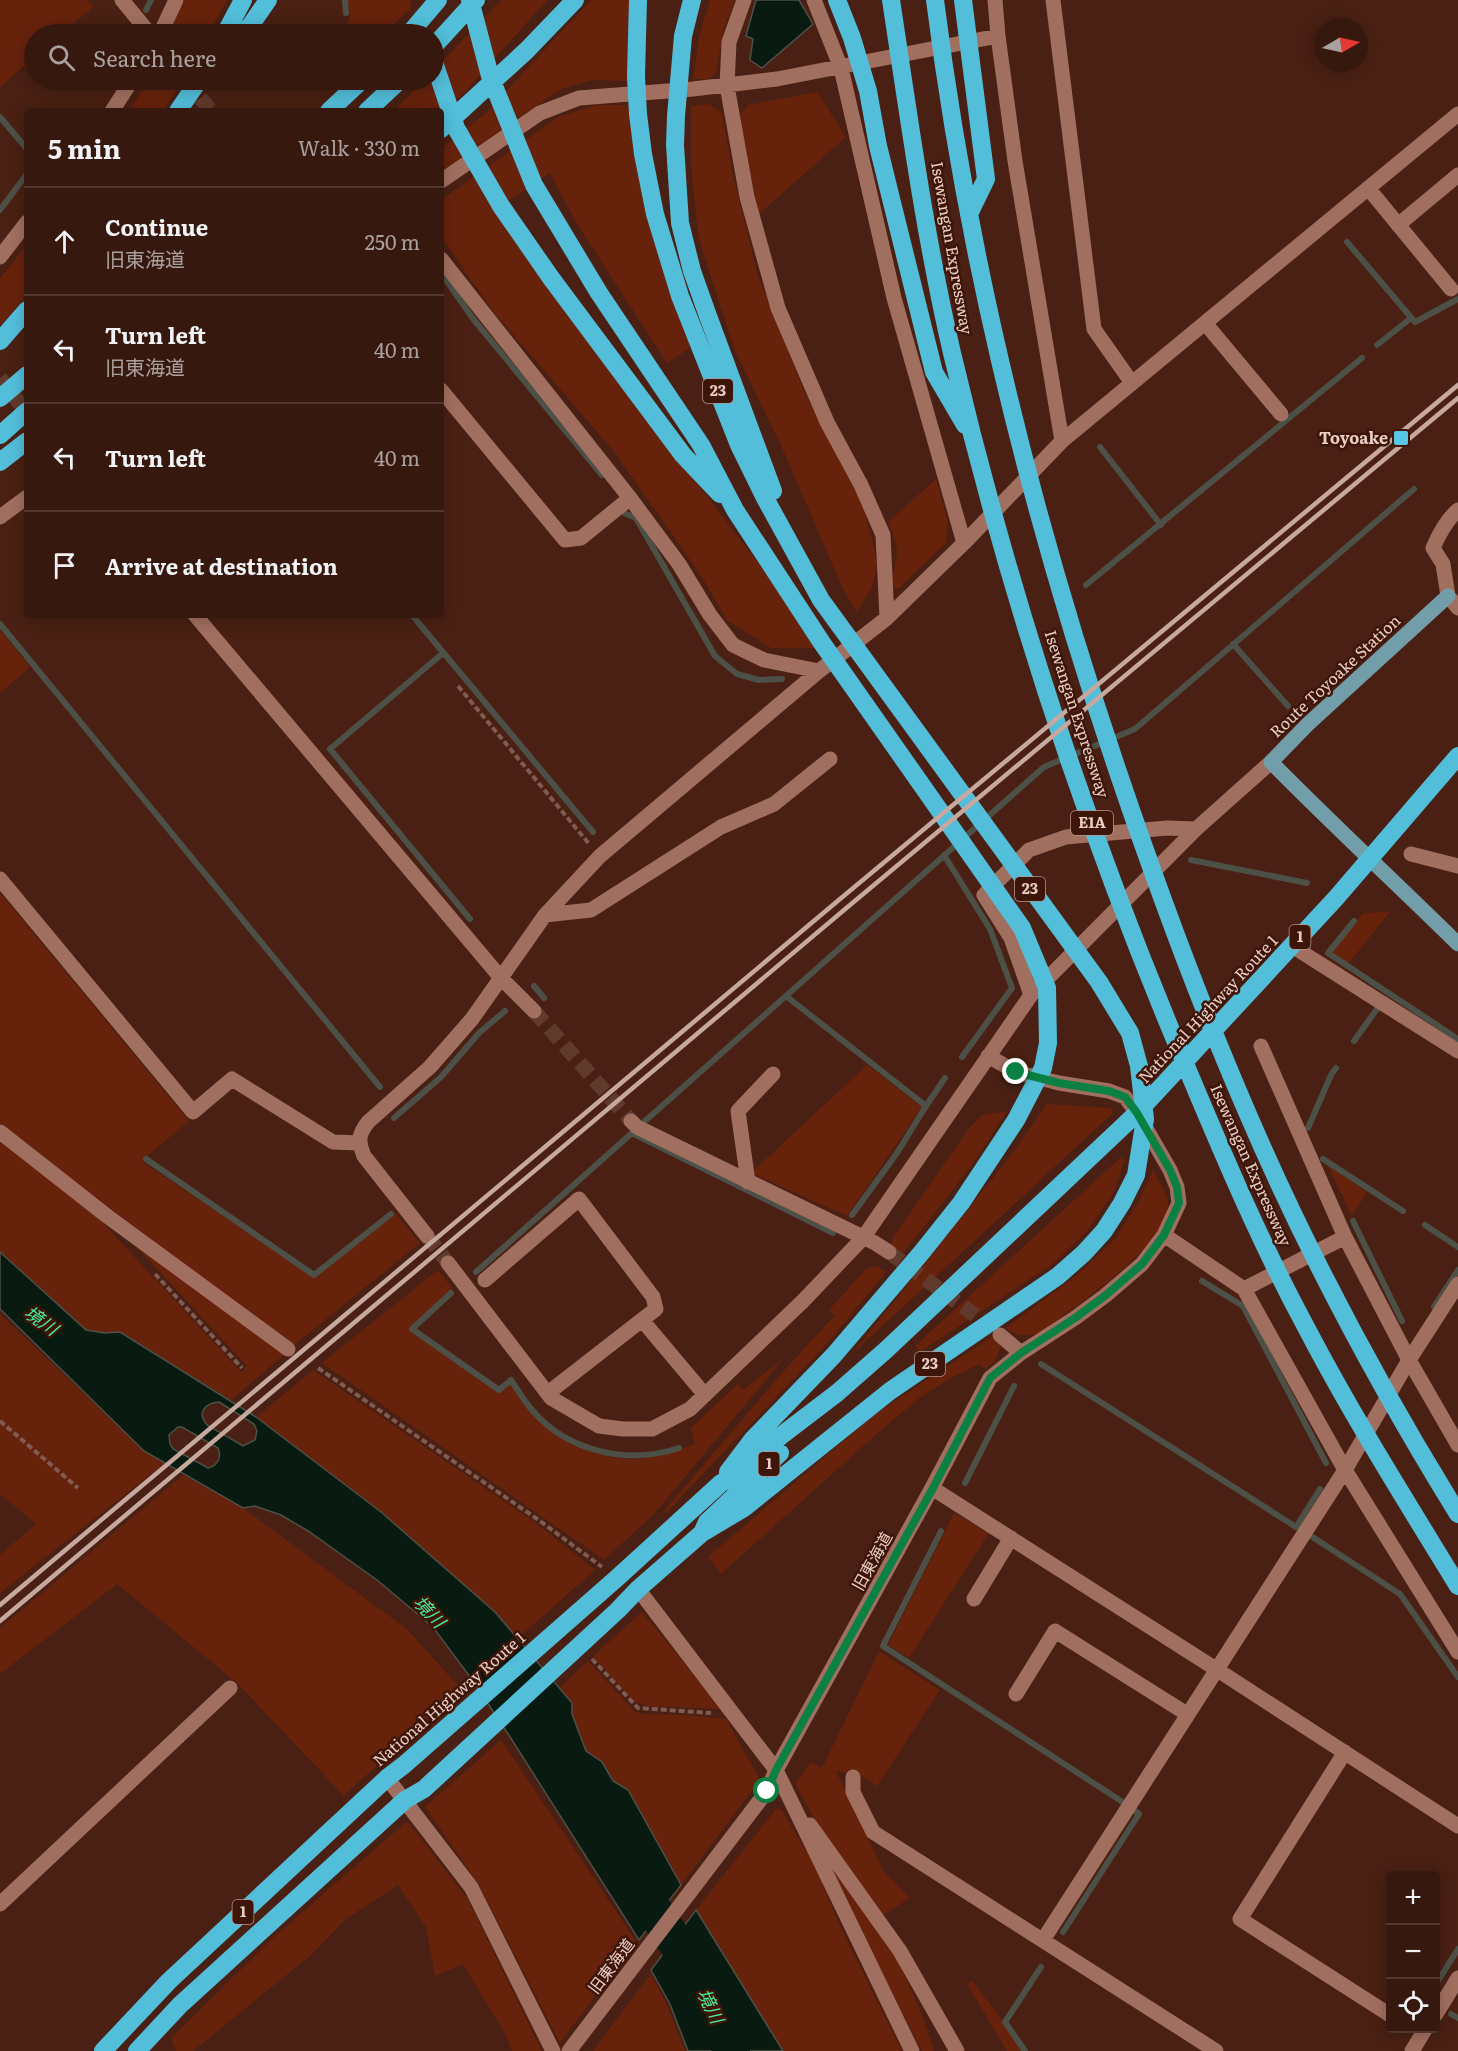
<!DOCTYPE html>
<html lang="en">
<head>
<meta charset="utf-8">
<style>
  :root { --surface:#37180e; --page:#42251c; --text:#f1f3f6; --muted:#aaa09e; --line:#51372e }
  body { margin:0; font-family:Literata,"Noto Sans JP",serif; background:var(--page); color:var(--text) }
  .controls { position:absolute; right:18px; bottom:18px; display:grid; overflow:hidden; border-radius:6px; box-shadow:0 3px 15px #0003 }
  .controls button { width:54px; height:54px; display:grid; place-items:center; padding:0; border:0; border-bottom:2px solid var(--line); background:var(--surface); color:var(--text); font:30px sans-serif }
  .compass { position:absolute; left:1314px; top:18px; width:54px; height:54px; border-radius:50%; background:var(--surface); box-shadow:0 3px 15px #0003; rotate:81deg }
  .stop { position:absolute; width:18px; height:18px; margin:-14px; border:4px solid #0b8043; border-radius:50%; background:#fff }
  .stop.end { background:#0b8043; border-color:#fff; box-shadow:0 2px 6px #0008 }
  .list { margin:0; padding:0; list-style:none }
  h2 { display:flex; justify-content:space-between; align-items:center; height:78px; margin:0; padding:0 24px; font-size:26px }
  h2 small { font-size:20px; font-weight:400; color:var(--muted) }
  .list li { display:grid; grid-template-columns:39px 1fr auto; gap:18px; align-items:center; box-sizing:border-box; height:108px; padding:0 24px; border-top:2px solid var(--line) }
  .list b { display:block; font-size:22px; white-space:nowrap }
  .list p { margin:0; font-size:20px; white-space:nowrap; color:var(--muted) }
  .list em { font-size:20px; font-style:normal; color:var(--muted) }
  .icon { flex:none; width:33px; height:33px; fill:none; stroke:currentColor; stroke-width:2; stroke-linecap:round; stroke-linejoin:round }
  .map { position:relative; flex:none; width:1458px; height:2051px; overflow:hidden }
  .search { position:absolute; background:var(--surface); box-shadow:0 3px 15px #0003; left:24px; top:24px; width:420px; height:66px; display:flex; align-items:center; gap:15px; box-sizing:border-box; padding:0 21px; border-radius:33px; color:var(--muted); font-size:22px }
  .panel { position:absolute; background:var(--surface); box-shadow:0 3px 15px #0003; left:24px; top:108px; width:420px; height:510px; border-radius:6px }
  .map>svg:first-child { display:block }
  .green { fill:#67220c }
  .water { fill:#091a10; stroke:#4c5046; stroke-width:1.5; fill-rule:evenodd }
  .lines { fill:none; stroke-linecap:round; stroke-linejoin:round }
  .stream { stroke:#4c5046; stroke-width:6 }
  .river { stroke:#091a10; stroke-width:36 }
  .minor-tunnel { stroke:#613a2e; stroke-width:15; stroke-dasharray:15 8; stroke-linecap:butt }
  .path { stroke:#805b50; stroke-width:4; stroke-dasharray:6 3; stroke-linecap:butt }
  .minor { stroke:#a16f60; stroke-width:15 }
  .major { stroke:#729ea9; stroke-width:15 }
  .highway { stroke:#53beda; stroke-width:18 }
  .rail { stroke:#c7a89f; stroke-width:4.5 }
  .route { stroke:#0b8043; stroke-width:8 }
  .poi-dot { fill:#59c8e5; stroke:#3e1509; stroke-width:2 }
  .labels { text-anchor:middle; stroke-width:5; stroke-linejoin:round; paint-order:stroke }
  .shield { fill:#3e1509; stroke:#b6968d; stroke-width:1.5 }
  .shield-label { font-size:15px; font-weight:bold; fill:#eacec5 }
  .street-label { font-size:16px; fill:#eacec5; stroke:#3e1509 }
  .poi-label { font-size:16px; font-weight:bold; fill:#eacec5; stroke:#3e1509; text-anchor:end }
  .water-label { font-size:18px; font-style:italic; fill:#43f19e; stroke:#3e1509 }
</style>
</head>
<body>
<div class="map">
<svg width="1458" height="2051" viewBox="0 0 1458 2051">
  <rect width="100%" height="100%" fill="#492013"/>
  <path class="green" d="M0 0H87L94 6 61 34H34V57L0 87Z
    M185 0H227L208 34H174L172 24Z
    M348 0H410L411 8 384 34H343L350 18Z
    M501 0H547L465 92 441 114V111H394L424 80H434V70Z
    M591 0H631L628 81 592 80 561 89 441 171V149L485 114Z
    M710 0H735L724 28 716 72 709 79H693L699 37Z
    M169 80H183L163 111H129L147 83 163 91Z
    M817 92 846 137 759 214 738 125 741 114 748 105Z
    M709 104 722 113 733 175 758 276 805 394 863 506 873 544 877 566 872 587 857 612 842 587 780 443 736 353 717 296 698 235 691 167V106Z
    M598 105H630L694 345 667 363 576 222 550 173 497 208 584 335 775 585 819 648H771L728 621 700 574 613 450 493 311 441 237V200L560 116Z
    M27 244V295L0 326V279Z
    M936 479 948 522 946 543 898 589 890 584C898 556 901 549 888 522Z
    M0 630 30 667 0 693Z
    M0 893 189 1121 141 1161 314 1277 395 1213 420 1243 293 1346 0 1125Z
    M1390 912 1348 964 1330 953 1363 913Z
    M867 1065 922 1107 847 1216 751 1173Z
    M1047 1104 1112 1108 1113 1113 851 1355 1005 1163Z
    M1007 1111 972 1165 897 1261 892 1259 891 1246 894 1236 970 1127 982 1115Z
    M0 1141 91 1210 241 1372 247 1366 122 1231 285 1354 231 1400 120 1332 105 1333 86 1330 0 1252Z
    M1120 1158 1125 1160 1113 1194 1087 1231 1054 1263 920 1352 915 1346Z
    M1328 1166 1367 1192 1352 1216Z
    M1153 1170C1158 1181 1170 1195 1168 1208 1163 1248 1073 1308 1041 1332 1027 1337 1018 1337 1006 1328L1077 1275 1115 1239 1139 1201Z
    M877 1266 886 1272 825 1346 665 1514 664 1511 789 1365 835 1315 829 1310 866 1269Z
    M438 1270 453 1289 410 1329 499 1392 510 1382C517 1392 523 1404 531 1413 556 1442 607 1464 646 1458 663 1456 679 1450 695 1444L691 1428 738 1384 743 1390 784 1358 654 1514 604 1560 322 1363Z
    M0 1314 144 1451 165 1463 0 1593V1555L36 1524 0 1494Z
    M993 1336 999 1341 1001 1348 994 1362 985 1369 979 1364 951 1378 922 1396 881 1430 721 1574 708 1557 875 1414Z
    M313 1370 536 1523 595 1570 518 1638 495 1612 256 1417Z
    M183 1475 243 1508 407 1629 460 1688 344 1796 237 1683 117 1584 0 1674V1628Z
    M954 1513 989 1533 909 1658 888 1645Z
    M642 1612 722 1709 647 1706 634 1701 593 1656Z
    M879 1651 940 1690 877 1786 858 1774 836 1771 884 1872 910 1898 882 1916 823 1834 795 1784 810 1762 822 1768Z
    M588 1661 635 1712 646 1714 689 1715 726 1719 760 1780 681 1885 628 1790 613 1781 602 1762 586 1751 572 1714V1703L559 1688Z
    M501 1740 636 1941 560 2043 479 1885 425 1807Z
    M776 1809H781L815 1866 843 1933 902 2051H783L696 1910Z
    M407 1821 467 1898 542 2051H512L504 2032 463 1964 435 1976 426 1927 398 1885 346 1919 310 1956 193 2051H176L171 2038 273 1938Z
    M815 1841 891 1945 921 2012 934 2051H922Z
    M651 1974 667 2005 685 2051H593Z
    M972 1981 1002 2020 1023 2051H1007L967 1984Z"/>
  <path class="water" d="M756 0H799L813 24 762 68 750 60 753 39 746 36Z
    M0 1252 86 1330 105 1333 120 1332 256 1417 381 1512 495 1612 572 1703V1714L586 1751 602 1762 613 1781 628 1790 681 1885 639 1940 512 1740 473 1681 433 1627 377 1580 308 1531 281 1515 255 1506 243 1508 144 1451 0 1309ZM219 1402 254 1424 257 1431 255 1440 243 1446 207 1425C196 1412 206 1403 219 1402ZM178 1427H182L218 1448C222 1458 218 1465 208 1468L173 1449 170 1444 169 1435Z
    M696 1910 783 2051H688L670 2004 651 1970Z"/>
  <g class="lines">
    <path class="stream" d="M345 0 346 13
      M146 10 151 0
      M0 117 27 149
      M0 210 27 174
      M1347 242 1415 322 1458 299
      M441 273 474 320 602 475
      M1377 345 1411 318
      M1100 447 1161 525
      M624 513 636 518 715 656 737 674 759 680 782 679
      M1086 585 1362 358
      M412 615 593 832
      M0 624 380 1087
      M1233 644 1288 706
      M443 653 330 749 470 919
      M944 855 990 929 1012 988 962 1057
      M1191 860 1307 883
      M1354 921 1328 953 1458 1039
      M534 986 544 998
      M786 996 926 1106 897 1153 852 1215
      M1354 1041 1377 1009
      M926 1106 945 1078
      M394 1118 441 1077 479 1033 505 1011
      M645 1121 1044 767 1135 729 1414 489
      M1308 1128 1331 1075 1336 1068
      M146 1159 314 1275 391 1214
      M1323 1159 1403 1211
      M1353 1221 1402 1321
      M1425 1225 1458 1247
      M476 1272 632 1133 833 1233
      M1202 1281 1243 1306 1326 1463
      M451 1293 412 1329 499 1390 511 1380C518 1390 524 1401 532 1410 568 1452 628 1465 679 1448
      M1434 1307 1458 1270
      M1041 1364 1296 1527 1320 1489
      M965 1483 1014 1386
      M941 1531 883 1646 1121 1801
      M1311 1536 1400 1594 1458 1677
      M1063 1932 1139 1814 1135 1811
      M1436 1984 1458 1949
      M1451 2014 1458 2018
      M1025 2051 1005 2022 1041 1967"/>
    <path class="river" d="M630 1875 685 1956 732 2051"/>
    <path class="minor-tunnel" d="M186 80 211 111
      M0 378 27 413
      M534 1011 631 1121
      M427 1236 448 1263
      M889 1252 996 1331"/>
    <path class="path" d="M458 686 590 845
      M155 1274 242 1368
      M318 1368 540 1521 602 1567
      M0 1421 78 1488
      M592 1659 638 1708 711 1713"/>
    <path class="minor" d="M122 0 150 34
      M744 0 729 42 727 86 747 197 778 308 827 422 861 485 883 535 887 618
      M814 0 841 68 894 298 964 543
      M995 0 998 36 1015 161 1062 441
      M1053 0 1094 329 1132 383
      M160 34 176 0
      M112 111 132 80
      M441 181 540 113 579 98 693 89 777 79 998 36
      M1368 188 1451 289
      M1398 225 1458 175
      M0 257 27 222
      M441 259 630 498 679 564 710 615 733 645 764 660 819 671
      M1205 323 1281 414
      M441 390 565 540 581 538 630 498
      M1458 510C1446 520 1439 534 1433 548L1443 564 1448 596 1458 608
      M0 517 27 497
      M195 615 501 978 534 1011
      M1411 854 1458 866
      M0 879 193 1112 232 1079 333 1142 359 1143
      M545 915 591 910 721 827 774 804 830 759
      M1292 946 1458 1051
      M1031 995 1011 938 984 895 1029 850 1066 837 1167 828 1196 829
      M1261 1046 1345 1237 1409 1360 1458 1445
      M631 1121 637 1127 875 1243 889 1252
      M0 1132 107 1216 288 1349
      M748 1182 738 1111 773 1074
      M1164 1235 1244 1289 1345 1470 1458 1652
      M427 1236 364 1156C358 1141 358 1135 368 1122L430 1067 472 1019 545 915 600 856 819 671 887 618 964 543 1062 441 1458 114
      M448 1263 551 1398 599 1426 623 1429H652L690 1409 803 1301 863 1238 1031 995 1196 829 1271 762
      M485 1280 579 1199 653 1297 656 1309 548 1393
      M1244 1289 1345 1237
      M642 1320 705 1395
      M1000 1335 1021 1353
      M932 1488 1216 1669 1458 1826
      M638 1589 776 1770 912 2051
      M974 1599 1011 1538
      M1016 1694 1055 1631 1187 1714
      M1345 1752 1240 1919 1390 2015
      M853 1777V1792L873 1832 1216 2051
      M387 1778 471 1887 553 2051
      M810 1825 900 1951 957 2051
      M0 1904 230 1688
      M1043 1940 1345 1470 1409 1360 1458 1284
      M1436 2014 1458 1978
      M569 2051 767 1791 776 1770 932 1488 990 1378 1021 1353 1075 1318 1106 1295 1142 1264 1164 1235 1179 1203 1177 1187 1170 1170 1137 1113 1125 1097 1109 1091 1059 1083 1016 1072 988 1056
      M1412 2051 1426 2028"/>
    <path class="major" d="M1448 596 1308 724 1271 762C1332 824 1396 883 1458 944"/>
    <path class="highway" d="M470 0 490 76 534 185 599 293 701 445 735 510 822 643 1022 928 1047 988 1048 1043 1043 1068 1016 1120 961 1203 922 1252 834 1355 753 1439 728 1472
      M638 0 636 76 638 114 643 154 655 214 680 296 739 445 765 498 821 600 1099 982 1130 1033 1139 1066 1145 1119 1136 1175 1122 1203 1104 1231 1084 1253 1058 1276 890 1391 744 1508 702 1533
      M692 0 683 36 676 116 675 145 680 223 692 271 708 316 773 491
      M837 0 852 38 868 91 878 146 934 372 965 425
      M891 0C909 118 925 237 952 353 1010 599 1090 841 1189 1073 1225 1159 1262 1246 1307 1329 1353 1417 1406 1501 1458 1586
      M935 0C968 263 1033 521 1118 772 1156 884 1197 996 1244 1105 1304 1246 1377 1383 1458 1514
      M963 0 986 179 969 214
      M225 34 243 0
      M241 34 250 26 268 0
      M409 34 438 0
      M434 46 476 0
      M434 62 456 128 501 206 551 278 683 455 720 494
      M178 111 199 80
      M329 111 362 80
      M367 111 400 80
      M441 129 527 50 575 0
      M0 341 27 310
      M0 398 27 375
      M0 435 27 411
      M0 462 27 441
      M103 2051 169 1981 387 1778 404 1765 617 1578 720 1484 755 1460 782 1435 837 1393 886 1350 1137 1113 1336 898 1458 756
      M137 2051 180 2005 405 1800 424 1789 618 1610 638 1589 702 1533 707 1522 780 1453"/>
    <path class="rail" d="M0 1605 840 899 1458 385
      M0 1621 850 905 1458 398"/>
  </g>
  <g class="lines">
    <path class="route" d="M767 1791 776 1770 933 1488 990 1378 1021 1353 1075 1318 1106 1295 1142 1264 1164 1235 1179 1203 1177 1187 1170 1170 1137 1113 1125 1097 1109 1091 1059 1083 1016 1072"/>
  </g>
  <rect class="poi-dot" x="1393" y="430" width="16" height="16" rx="3"/>
  <g class="labels">
    <g class="shield">
      <rect x="703" y="379" width="30" height="24" rx="4.5"/>
      <rect x="1071" y="811" width="42" height="24" rx="4.5"/>
      <rect x="1015" y="877" width="30" height="24" rx="4.5"/>
      <rect x="1289.5" y="925" width="21" height="24" rx="4.5"/>
      <rect x="915" y="1352" width="30" height="24" rx="4.5"/>
      <rect x="758.5" y="1452" width="21" height="24" rx="4.5"/>
      <rect x="232.5" y="1900" width="21" height="24" rx="4.5"/>
    </g>
    <g class="shield-label">
      <text x="718" y="396">23</text>
      <text x="1092" y="828">E1A</text>
      <text x="1030" y="894">23</text>
      <text x="1300" y="942">1</text>
      <text x="930" y="1369">23</text>
      <text x="769" y="1469">1</text>
      <text x="243" y="1917">1</text>
    </g>
    <g class="street-label">
      <text transform="translate(952 248) rotate(80)" y="6">Isewangan Expressway</text>
      <text transform="translate(1335 676) rotate(-43)" y="6">Route Toyoake Station</text>
      <text transform="translate(1077 714) rotate(72)" y="6">Isewangan Expressway</text>
      <text transform="translate(1208 1009) rotate(-47)" y="6">National Highway Route 1</text>
      <text transform="translate(1251 1165) rotate(66)" y="6">Isewangan Expressway</text>
      <text transform="translate(872 1561) rotate(-61)" y="6">旧東海道</text>
      <text transform="translate(449 1699) rotate(-41)" y="6">National Highway Route 1</text>
      <text transform="translate(611 1966) rotate(-53)" y="6">旧東海道</text>
    </g>
    <g class="poi-label">
      <text x="1388" y="444">Toyoake</text>
    </g>
    <g class="water-label">
      <text transform="translate(41 1321) rotate(35)" y="6">境川</text>
      <text transform="translate(429 1612) rotate(47)" y="6">境川</text>
      <text transform="translate(710 2006) rotate(64)" y="6">境川</text>
    </g>
  </g>
</svg>
<div class="controls">
<button>+</button>
<button>−</button>
<button><svg class="icon" aria-label="locate" viewBox="0 0 24 24"><circle cx="12" cy="12" r="6"/><path d="M12 2v4M12 18v4M2 12h4M18 12h4"/></svg></button>
</div>
<svg class="compass" viewBox="-18 -18 36 36"><path d="M0-13l5 13h-10z" fill="#e53935"/><path d="M0 13l5-13h-10z" fill="#aaa09e"/></svg>
<div class="stop" style="left:767px;top:1791px"></div>
<div class="stop end" style="left:1016px;top:1072px"></div>
<div class="search"><svg class="icon" aria-label="search" viewBox="0 0 24 24"><circle cx="10" cy="10" r="6"/><path d="M15 15l6 6"/></svg>Search here</div>
<section class="panel">
<h2>5 min<small>Walk · 330 m</small></h2>
<ul class="list">
<li><svg class="icon" aria-label="ahead" viewBox="0 0 24 24"><path d="M12 20V5M6 11l6-6 6 6"/></svg><div><b>Continue</b><p>旧東海道</p></div><em>250 m</em></li>
<li><svg class="icon" aria-label="left" viewBox="0 0 24 24"><path d="M17 20v-9H6M10 6l-5 5 5 5"/></svg><div><b>Turn left</b><p>旧東海道</p></div><em>40 m</em></li>
<li><svg class="icon" aria-label="left" viewBox="0 0 24 24"><path d="M17 20v-9H6M10 6l-5 5 5 5"/></svg><div><b>Turn left</b></div><em>40 m</em></li>
<li><svg class="icon" aria-label="arrive" viewBox="0 0 24 24"><path d="M6 21V4h12l-3 4 3 4H6"/></svg><div><b>Arrive at destination</b></div></li>
</ul>
</section>
</div>
</body>
</html>
